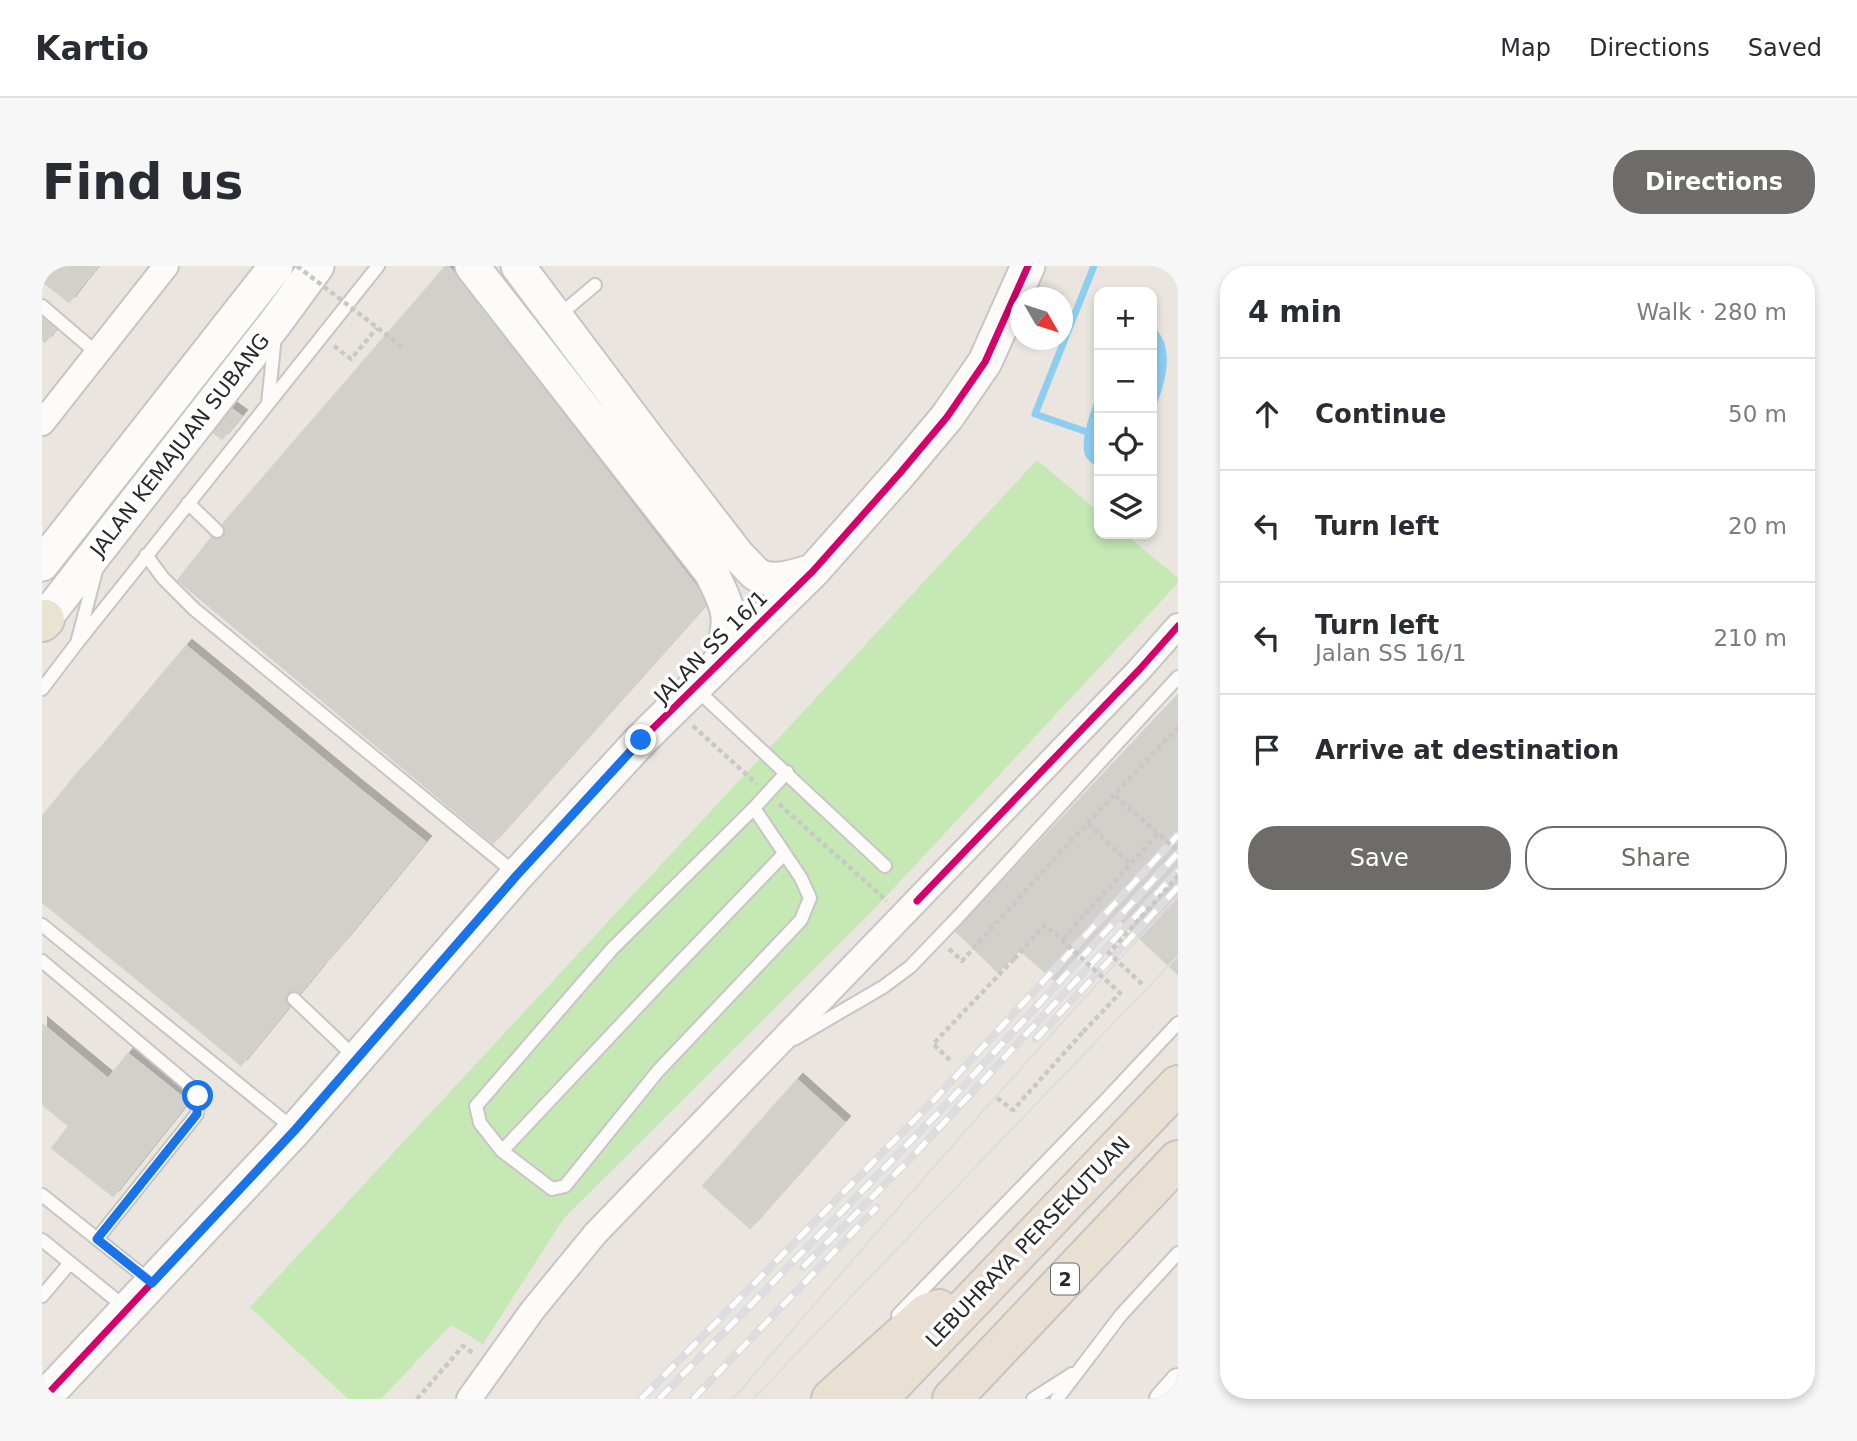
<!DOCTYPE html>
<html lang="en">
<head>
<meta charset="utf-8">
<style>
  :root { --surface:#fff; --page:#f7f7f7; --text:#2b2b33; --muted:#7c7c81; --line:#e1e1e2; --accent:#6d6c69 }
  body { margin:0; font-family:"DejaVu Sans",sans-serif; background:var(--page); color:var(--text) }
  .controls { position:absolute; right:21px; top:21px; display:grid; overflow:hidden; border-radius:14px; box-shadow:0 4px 10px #0003 }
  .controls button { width:63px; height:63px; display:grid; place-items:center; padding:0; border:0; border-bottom:2px solid var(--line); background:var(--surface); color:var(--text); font:35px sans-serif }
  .compass { position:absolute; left:968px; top:21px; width:63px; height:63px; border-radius:50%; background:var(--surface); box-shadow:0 4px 10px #0003; rotate:129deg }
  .stop { position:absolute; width:21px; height:21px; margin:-16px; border:5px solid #1a73e8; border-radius:50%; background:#fff }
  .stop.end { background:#1a73e8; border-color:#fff; box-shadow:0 2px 7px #0008 }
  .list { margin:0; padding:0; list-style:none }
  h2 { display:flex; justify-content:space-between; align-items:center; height:91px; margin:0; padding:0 28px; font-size:30px }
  h2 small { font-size:23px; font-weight:400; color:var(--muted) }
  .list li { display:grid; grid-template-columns:46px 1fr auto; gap:21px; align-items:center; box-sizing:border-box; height:112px; padding:0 28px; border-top:2px solid var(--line) }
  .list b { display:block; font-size:26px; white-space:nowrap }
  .list p { margin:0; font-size:23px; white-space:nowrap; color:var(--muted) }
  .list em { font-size:23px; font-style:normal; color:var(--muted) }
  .actions { display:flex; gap:14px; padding:21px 28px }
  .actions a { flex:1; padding:16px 0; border:2px solid var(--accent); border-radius:28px; text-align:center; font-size:24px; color:var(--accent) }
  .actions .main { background:var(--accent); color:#fff }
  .icon { flex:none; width:38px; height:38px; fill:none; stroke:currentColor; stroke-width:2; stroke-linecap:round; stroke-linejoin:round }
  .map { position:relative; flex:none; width:1136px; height:1133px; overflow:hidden; border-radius:28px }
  header { display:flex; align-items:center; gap:42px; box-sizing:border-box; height:98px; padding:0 35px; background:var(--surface); border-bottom:2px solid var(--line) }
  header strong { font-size:33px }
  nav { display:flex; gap:38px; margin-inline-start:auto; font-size:24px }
  .intro { display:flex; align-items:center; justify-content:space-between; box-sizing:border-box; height:168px; padding:0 42px }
  h1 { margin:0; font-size:49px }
  .button { padding:18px 32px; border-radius:28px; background:var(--accent); color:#fff; font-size:24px; font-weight:700 }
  main { display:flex; gap:42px; padding:0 42px }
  aside { flex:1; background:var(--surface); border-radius:28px; box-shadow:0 4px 10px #0003 }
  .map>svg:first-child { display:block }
  .green { fill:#c5e8b5 }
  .water { fill:#8dcef0 }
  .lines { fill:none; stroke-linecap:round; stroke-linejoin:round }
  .stream { stroke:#8dcef0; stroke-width:7 }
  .building { fill:#d2d0cb; stroke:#d4d1cb; stroke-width:2; filter:url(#shadow) }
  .lane-casing { stroke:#c7c5c5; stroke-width:16 }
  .street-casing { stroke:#c7c5c5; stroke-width:28 }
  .secondary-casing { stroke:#c7c5c5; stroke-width:37 }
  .primary-casing { stroke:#c5c4c1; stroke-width:42 }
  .highway-casing { stroke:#c5c4c1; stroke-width:42 }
  .path { stroke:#c8c8c7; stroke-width:4.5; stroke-dasharray:5 3.5; stroke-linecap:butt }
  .lane { stroke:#fcfbfa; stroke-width:12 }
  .street { stroke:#fcfbfa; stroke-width:24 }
  .secondary { stroke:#fcfbfa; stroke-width:33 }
  .primary { stroke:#e8e4d1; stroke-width:38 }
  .highway { stroke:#e9dfd3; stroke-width:38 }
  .tram { stroke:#dddddf; stroke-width:2 }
  .rail-casing { stroke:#dddddf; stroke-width:8 }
  .rail { stroke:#fff; stroke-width:5; stroke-dasharray:16; stroke-linecap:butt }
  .path-bridge { stroke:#c8c8c7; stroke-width:4.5; stroke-dasharray:5 3.5; stroke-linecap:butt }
  .cycleway-casing { stroke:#fff; stroke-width:11 }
  .cycleway { stroke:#d6006c; stroke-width:7 }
  .route { stroke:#1a73e8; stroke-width:9 }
  .labels { text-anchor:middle; stroke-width:7; stroke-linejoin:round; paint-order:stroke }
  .shield { fill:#fff; stroke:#6a6a6a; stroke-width:2 }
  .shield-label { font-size:19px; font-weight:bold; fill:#2a2a2a }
  .street-label { font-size:21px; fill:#2a2a2a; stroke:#fff }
</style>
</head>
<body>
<header>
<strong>Kartio</strong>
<nav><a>Map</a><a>Directions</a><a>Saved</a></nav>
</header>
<div class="intro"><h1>Find us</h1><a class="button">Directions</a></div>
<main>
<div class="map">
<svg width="1136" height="1133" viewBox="0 0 1136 1133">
  <defs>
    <filter id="shadow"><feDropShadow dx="6" dy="-6" stdDeviation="0" flood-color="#0004"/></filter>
  </defs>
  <rect width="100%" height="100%" fill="#eae6df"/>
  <path class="green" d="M995 194 1057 246V268H1083L1136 312V317L837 638 522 952 441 1078 409 1059 339 1133H306L208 1041Z"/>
  <path class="water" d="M1110 59C1136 82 1123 118 1110 151Z
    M1057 124V202C1053 199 1046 195 1044 191 1036 177 1051 138 1057 124Z"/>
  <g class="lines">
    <path class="stream" d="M1045 166 993 148 1052 0"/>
  </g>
  <path class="building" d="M0 0H18L41 18 27 36 0 15Z
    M18 0H56L41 18Z
    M404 0H406L666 336 451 577 136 314 175 265Z
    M0 44 18 58 3 76 0 74Z
    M188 142 199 150 180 173 170 165Z
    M144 380 211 435 129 531 62 478Z
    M1136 429V586L1016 717 977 683 956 706 914 665Z
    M211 435 311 518 234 617 302 675 280 700 205 642 128 740 29 659 105 565 35 508 62 478 129 531Z
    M35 508 105 565 29 659 0 636V551Z
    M311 518 383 576 302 675 234 617Z
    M1136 586V708L1076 652Z
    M205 642 280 700 199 799 128 740Z
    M0 758 66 813 86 788 146 836 71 930 10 882 27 860 0 838Z
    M755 814 802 856 708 962 661 920Z"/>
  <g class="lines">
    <defs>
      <path id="lane" d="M0 40 56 88
        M515 51 553 19
        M226 138 336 0
        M146 237 175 265
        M104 289 121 312 152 343 474 608
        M35 377 226 138 233 70
        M653 422 843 600
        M0 423 35 377 55 301
        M712 542 570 683 434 840 438 857 460 885 510 923 523 920 616 805 759 654 768 632 759 612 712 542 745 506
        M0 659 253 864
        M0 695 147 819 156 830 155 848 55 973
        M252 733 315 793
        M752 773 841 721 868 701 916 651 1136 411
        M460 885 619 716 742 588
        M0 929 109 1016
        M0 974 84 1042
        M0 1030 28 997
        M856 1049 1063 835 1136 757
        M991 1133 1030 1108
        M1015 1133 1079 1049 1136 987"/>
      <path id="street" d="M0 157 124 0
        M427 1133 490 1045 553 968 1097 404 1136 360
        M1120 1133 1136 1115"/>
      <path id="secondary" d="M430 0 669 306C689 346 691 353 678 396
        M476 0 606 173 697 291C703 296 708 303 714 308 731 319 753 310 771 305
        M0 298 234 0
        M0 356 234 56 275 0
        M1 1133 253 864 475 609 599 474 771 305 858 207 905 151 943 96 986 0"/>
      <path id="primary" d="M0 356 3 353"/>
      <path id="highway" d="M789 1133 885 1047 897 1043
        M836 1133 1136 819
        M910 1133 1136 894"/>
    </defs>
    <use href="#lane" class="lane-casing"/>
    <use href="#street" class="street-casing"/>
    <use href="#secondary" class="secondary-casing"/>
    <use href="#primary" class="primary-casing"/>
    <use href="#highway" class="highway-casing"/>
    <path class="path" d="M292 80 309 93 335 62
      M651 460 715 518
      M737 538 845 635
      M1046 558 1088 598
      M1021 673 1116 567
      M907 683 920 695 1012 593 1136 461
      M908 794 891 778 972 693
      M955 832 971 844 1041 766
      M375 1133 421 1080 431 1087"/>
    <use href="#lane" class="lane"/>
    <use href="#street" class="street"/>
    <use href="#secondary" class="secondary"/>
    <use href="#primary" class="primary"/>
    <use href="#highway" class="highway"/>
    <path class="tram" d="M691 1133C837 963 983 794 1136 630
      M711 1133 1136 690"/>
    <defs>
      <path id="rail" d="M994 773 1136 621
        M761 1001 870 891 1136 605
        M599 1133 892 834 1136 569
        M617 1133 900 843 1136 587
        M651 1133 835 941"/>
    </defs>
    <use href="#rail" class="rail-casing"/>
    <use href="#rail" class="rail"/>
    <path class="path-bridge" d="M255 0 363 83
      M1073 530 1136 585
      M972 693 1003 659 1078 727 1041 766
      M1100 718 1067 687 1136 610"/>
    <defs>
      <path id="cycleway" d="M875 635 1097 404 1136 360
        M1 1133 253 864 475 609 599 474 771 305 858 207 905 151 943 96 986 0"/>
    </defs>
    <use href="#cycleway" class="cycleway-casing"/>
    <use href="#cycleway" class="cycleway"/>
  </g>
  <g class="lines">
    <path class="route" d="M156 830 155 848 55 973 110 1017 253 864 475 609 599 474"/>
  </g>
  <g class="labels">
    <rect class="shield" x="1009" y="997.5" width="28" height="31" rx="5"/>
    <g class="shield-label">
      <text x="1023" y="1020">2</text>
    </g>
    <g class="street-label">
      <text transform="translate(138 179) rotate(-52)" y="7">JALAN KEMAJUAN SUBANG</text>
      <text transform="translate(669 381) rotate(-45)" y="7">JALAN SS 16/1</text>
      <text transform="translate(986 976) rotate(-46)" y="7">LEBUHRAYA PERSEKUTUAN</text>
    </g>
  </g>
</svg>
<div class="controls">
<button>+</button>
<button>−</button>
<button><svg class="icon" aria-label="locate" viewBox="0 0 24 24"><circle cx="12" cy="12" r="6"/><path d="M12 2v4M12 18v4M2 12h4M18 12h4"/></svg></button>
<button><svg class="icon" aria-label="layers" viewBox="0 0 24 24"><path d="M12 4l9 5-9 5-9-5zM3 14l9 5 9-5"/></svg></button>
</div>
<svg class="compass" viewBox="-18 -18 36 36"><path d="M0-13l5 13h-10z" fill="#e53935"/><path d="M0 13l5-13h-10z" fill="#7c7c81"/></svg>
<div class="stop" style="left:156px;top:830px"></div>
<div class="stop end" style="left:599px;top:474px"></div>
</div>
<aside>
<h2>4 min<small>Walk · 280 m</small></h2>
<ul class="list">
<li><svg class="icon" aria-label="ahead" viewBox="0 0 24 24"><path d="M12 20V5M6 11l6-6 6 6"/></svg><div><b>Continue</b></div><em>50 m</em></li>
<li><svg class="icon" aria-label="left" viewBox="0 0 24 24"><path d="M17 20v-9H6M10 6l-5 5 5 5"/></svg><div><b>Turn left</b></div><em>20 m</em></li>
<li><svg class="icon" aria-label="left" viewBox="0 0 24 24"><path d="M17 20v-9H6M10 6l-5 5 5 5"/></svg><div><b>Turn left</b><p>Jalan SS 16/1</p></div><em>210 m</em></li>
<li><svg class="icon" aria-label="arrive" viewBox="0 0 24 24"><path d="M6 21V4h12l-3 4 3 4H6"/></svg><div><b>Arrive at destination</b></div></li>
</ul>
<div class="actions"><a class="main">Save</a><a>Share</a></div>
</aside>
</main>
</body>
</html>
